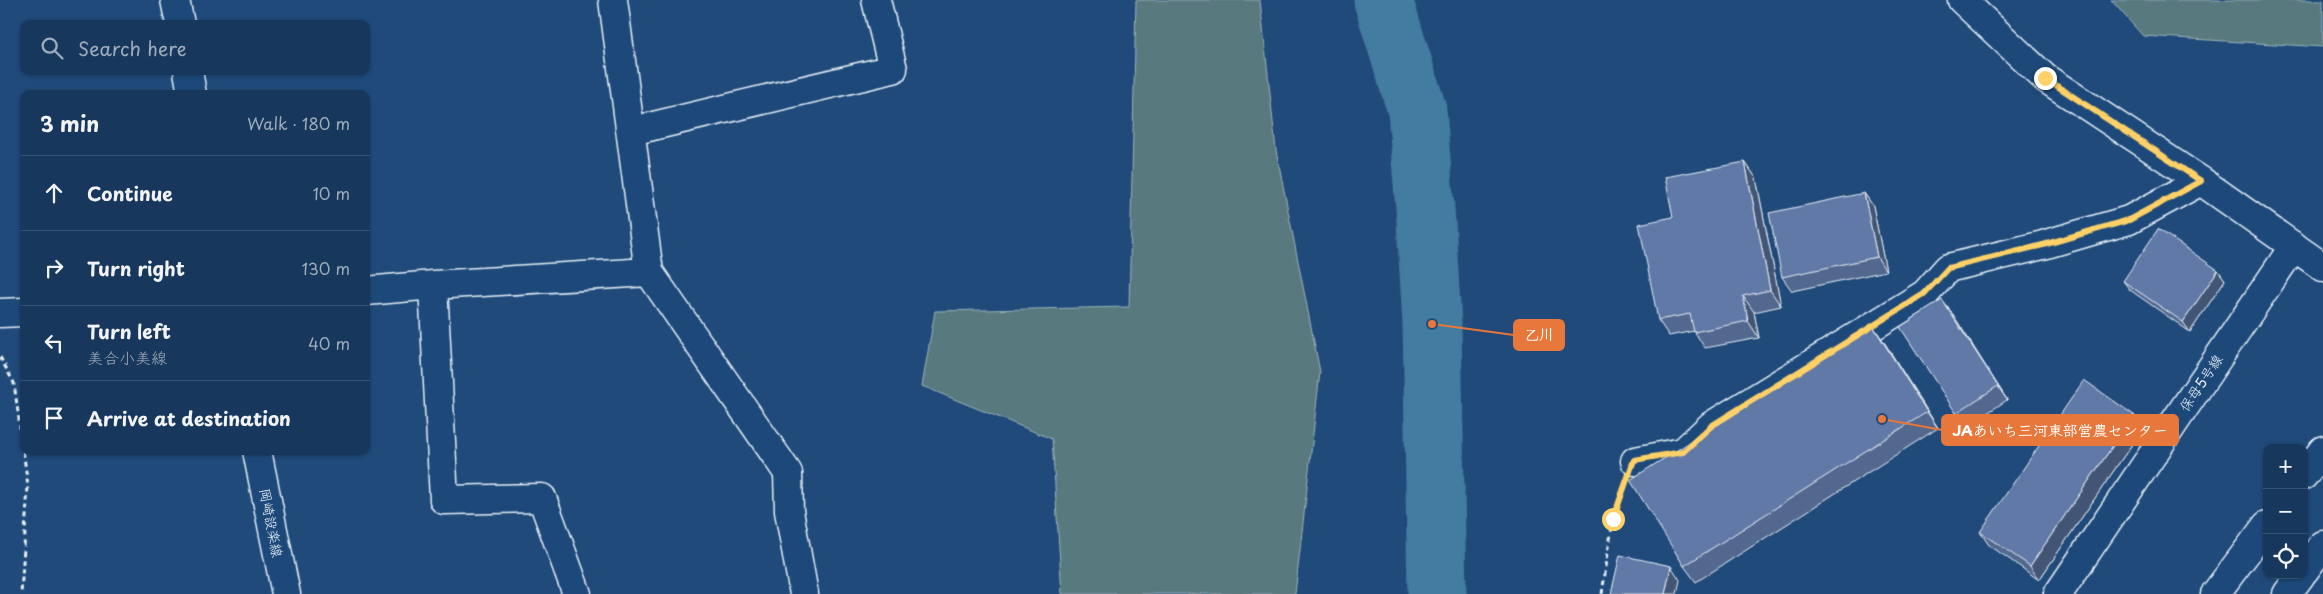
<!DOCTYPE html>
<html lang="en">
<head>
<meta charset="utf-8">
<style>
  :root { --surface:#17385c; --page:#203f62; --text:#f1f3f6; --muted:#9eacbb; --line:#365272 }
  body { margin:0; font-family:"Playpen Sans","Klee One",sans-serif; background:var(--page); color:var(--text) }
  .controls { position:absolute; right:15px; bottom:15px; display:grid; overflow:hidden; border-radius:10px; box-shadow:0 1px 4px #0004 }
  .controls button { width:45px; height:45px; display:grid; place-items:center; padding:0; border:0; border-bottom:1px solid var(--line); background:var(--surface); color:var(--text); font:25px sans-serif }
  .stop { position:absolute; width:15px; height:15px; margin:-11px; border:4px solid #ffd166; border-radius:50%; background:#fff }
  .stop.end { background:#ffd166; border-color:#fff; box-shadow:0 1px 5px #0008 }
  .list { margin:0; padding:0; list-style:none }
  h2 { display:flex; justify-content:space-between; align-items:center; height:65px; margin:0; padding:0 20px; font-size:21px }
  h2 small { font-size:16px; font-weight:400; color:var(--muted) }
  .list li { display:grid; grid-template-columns:32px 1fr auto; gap:15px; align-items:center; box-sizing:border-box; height:75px; padding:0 20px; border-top:1px solid var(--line) }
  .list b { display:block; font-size:19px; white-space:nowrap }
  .list p { margin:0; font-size:16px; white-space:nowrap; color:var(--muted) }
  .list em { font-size:16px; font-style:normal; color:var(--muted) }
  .icon { flex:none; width:28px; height:28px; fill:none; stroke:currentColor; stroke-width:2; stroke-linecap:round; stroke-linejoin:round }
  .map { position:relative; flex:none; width:2323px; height:594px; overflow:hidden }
  .search { position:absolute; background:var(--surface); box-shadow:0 1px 4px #0004; left:20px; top:20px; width:350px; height:55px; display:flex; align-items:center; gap:12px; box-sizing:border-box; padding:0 18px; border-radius:10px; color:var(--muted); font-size:19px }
  .panel { position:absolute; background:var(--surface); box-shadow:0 1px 4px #0004; left:20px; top:90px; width:350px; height:365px; border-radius:10px }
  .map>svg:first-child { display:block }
  .green { fill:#58797e; stroke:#a0b5bb }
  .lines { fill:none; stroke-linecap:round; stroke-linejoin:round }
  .river { stroke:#437b9e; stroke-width:59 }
  .minor-casing { stroke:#e8f1f8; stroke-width:31 }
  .tertiary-casing { stroke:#e8f1f8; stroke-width:31 }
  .primary-casing { stroke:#e8f1f8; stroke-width:31 }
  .motorway-casing { stroke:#e8f1f8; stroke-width:31 }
  .path { stroke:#e8f1f8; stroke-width:3; stroke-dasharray:5 4; stroke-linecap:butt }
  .minor { stroke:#1f4a7a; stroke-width:28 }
  .tertiary { stroke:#1f4a7a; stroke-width:28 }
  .primary { stroke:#1f4a7a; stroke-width:28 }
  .motorway { stroke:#1f4a7a; stroke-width:28 }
  .wall { fill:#53688f; stroke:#e8f1f8 }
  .shaded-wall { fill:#435574; stroke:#e8f1f8 }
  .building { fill:#6079a6; stroke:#e8f1f8 }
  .route { stroke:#ffd166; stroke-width:6 }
  .labels { text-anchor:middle; stroke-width:4; stroke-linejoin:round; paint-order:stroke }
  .street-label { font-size:14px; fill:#e8f1f8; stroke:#1f4a7a }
  .leader { fill:none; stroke:#e8773b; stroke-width:2 }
  .callout-dot { fill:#e8773b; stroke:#1f4a7a; stroke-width:2 }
  .callout { fill:#e8773b; stroke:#e8773b; stroke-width:2 }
  .callout-label { font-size:15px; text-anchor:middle; font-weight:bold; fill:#fff }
</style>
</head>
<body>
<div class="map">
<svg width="2323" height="594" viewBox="0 0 2323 594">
  <rect width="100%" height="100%" fill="#1f4a7a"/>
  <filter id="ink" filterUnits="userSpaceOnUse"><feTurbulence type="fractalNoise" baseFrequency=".02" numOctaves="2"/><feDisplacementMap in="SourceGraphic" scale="10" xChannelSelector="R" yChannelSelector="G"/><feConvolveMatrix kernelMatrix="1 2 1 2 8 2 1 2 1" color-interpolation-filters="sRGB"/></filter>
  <g filter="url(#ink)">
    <path class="green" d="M1136 0H1260L1276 150 1320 372 1295 594H1062L1052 439 922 386 935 311 1129 307Z
      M2111 0H2323V47L2143 36Z"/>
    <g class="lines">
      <path class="river" d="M1383 0 1417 110 1426 221 1432 324 1437 594"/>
      <defs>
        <path id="minor" d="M613 0 649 272 788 473 789 511 804 594
          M632 131 893 69 876 0
          M433 285 444 500 542 498 577 594
          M366 291 433 285 649 272
          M0 313 24 312
          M1635 461 1683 452 1711 426 1925 294 1948 268 2043 245 2129 220 2201 181
          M2058 594 2294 246"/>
        <path id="tertiary" d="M1962 0 2045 78 2201 181 2323 267"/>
        <path id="primary" d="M175 0 180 24
          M188 71 192 94
          M257 451 286 594"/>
        <path id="motorway" d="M2304 475 2323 450
          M2304 571 2323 545
          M2215 594 2267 525
          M2287 594 2301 575"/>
      </defs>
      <use href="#minor" class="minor-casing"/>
      <use href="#tertiary" class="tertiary-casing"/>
      <use href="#primary" class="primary-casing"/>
      <use href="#motorway" class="motorway-casing"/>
      <path class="path" d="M0 357 14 383 28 486 21 594
        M1602 594 1613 519 1625 487"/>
      <use href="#minor" class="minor"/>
      <use href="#tertiary" class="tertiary"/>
      <use href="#primary" class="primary"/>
      <use href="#motorway" class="motorway"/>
    </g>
    <path class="wall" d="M1745 162 1756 178 1781 306 1754 312 1759 338 1705 348 1694 331 1669 336 1658 320 1673 217Z
      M1864 193 1873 206 1886 271 1792 291 1782 277Z
      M2218 270 2225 280 2190 332 2130 290 2123 281Z
      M1952 313 2007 400 1966 427 1956 413Z
      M1873 326 1884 342 1938 428 1696 582 1684 566Z
      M2134 415 2143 428 2039 580 1989 545 1980 532Z"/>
    <path class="shaded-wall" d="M1745 162 1756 178 1781 306 1770 290Z
      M1864 193 1873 206 1886 271 1877 257Z
      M2218 270 2225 280 2190 332 2183 322Z
      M1743 296 1754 312 1759 338 1748 321Z
      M1942 300 1952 313 2007 400 1998 386Z
      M1873 326 1884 342 1938 428 1927 412Z
      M2134 415 2143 428 2039 580 2030 566Z
      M1671 566 1680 580 1677 594H1665Z"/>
    <path class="building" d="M1745 162 1770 290 1743 296 1748 321 1694 332 1690 314 1658 320 1639 224 1673 217 1665 177Z
      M1864 193 1877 257 1782 277 1769 213Z
      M2158 229 2218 270 2183 322 2123 281Z
      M1942 300 1998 386 1956 413 1900 327Z
      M1873 326 1927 412 1684 566 1630 480Z
      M2084 380 2134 415 2030 566 1980 532Z
      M1620 555 1671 566 1665 594H1611Z"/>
  </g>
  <g class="lines" filter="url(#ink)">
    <path class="route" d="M1613 519 1634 460 1683 452 1711 426 1924 294 1948 268 2043 245 2129 220 2201 181 2045 78"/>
  </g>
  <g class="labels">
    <g class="street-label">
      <text transform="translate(2201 383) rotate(-56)" y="5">保母5号線</text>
      <text transform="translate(271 523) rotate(79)" y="5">岡崎設楽線</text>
    </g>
  </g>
  <path class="leader" d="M1432 324L1514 335M1882 419L1942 430"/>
  <g class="callout-dot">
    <circle cx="1432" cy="324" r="5"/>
    <circle cx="1882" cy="419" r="5"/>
  </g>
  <g class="callout">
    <rect x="1514" y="320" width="50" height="30" rx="5"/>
    <rect x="1942" y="415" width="236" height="30" rx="5"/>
  </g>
  <g class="callout-label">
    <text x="1539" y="340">乙川</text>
    <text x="2060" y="436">JAあいち三河東部営農センター</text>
  </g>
</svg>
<div class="controls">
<button>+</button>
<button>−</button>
<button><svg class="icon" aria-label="locate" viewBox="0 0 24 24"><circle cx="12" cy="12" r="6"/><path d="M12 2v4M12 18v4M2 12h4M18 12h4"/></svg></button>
</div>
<div class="stop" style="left:1613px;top:519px"></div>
<div class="stop end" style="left:2045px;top:78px"></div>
<div class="search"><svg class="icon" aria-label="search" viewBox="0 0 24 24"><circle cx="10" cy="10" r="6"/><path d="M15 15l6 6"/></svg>Search here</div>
<section class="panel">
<h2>3 min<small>Walk · 180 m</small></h2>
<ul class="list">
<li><svg class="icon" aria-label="ahead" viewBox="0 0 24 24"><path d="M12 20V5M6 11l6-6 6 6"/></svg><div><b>Continue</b></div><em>10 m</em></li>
<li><svg class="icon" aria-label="right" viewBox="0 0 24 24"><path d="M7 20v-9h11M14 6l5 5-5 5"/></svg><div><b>Turn right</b></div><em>130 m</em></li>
<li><svg class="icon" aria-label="left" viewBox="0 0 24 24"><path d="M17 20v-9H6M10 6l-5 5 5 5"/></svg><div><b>Turn left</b><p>美合小美線</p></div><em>40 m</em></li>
<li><svg class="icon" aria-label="arrive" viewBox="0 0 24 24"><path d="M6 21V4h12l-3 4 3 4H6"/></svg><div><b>Arrive at destination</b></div></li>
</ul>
</section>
</div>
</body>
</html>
